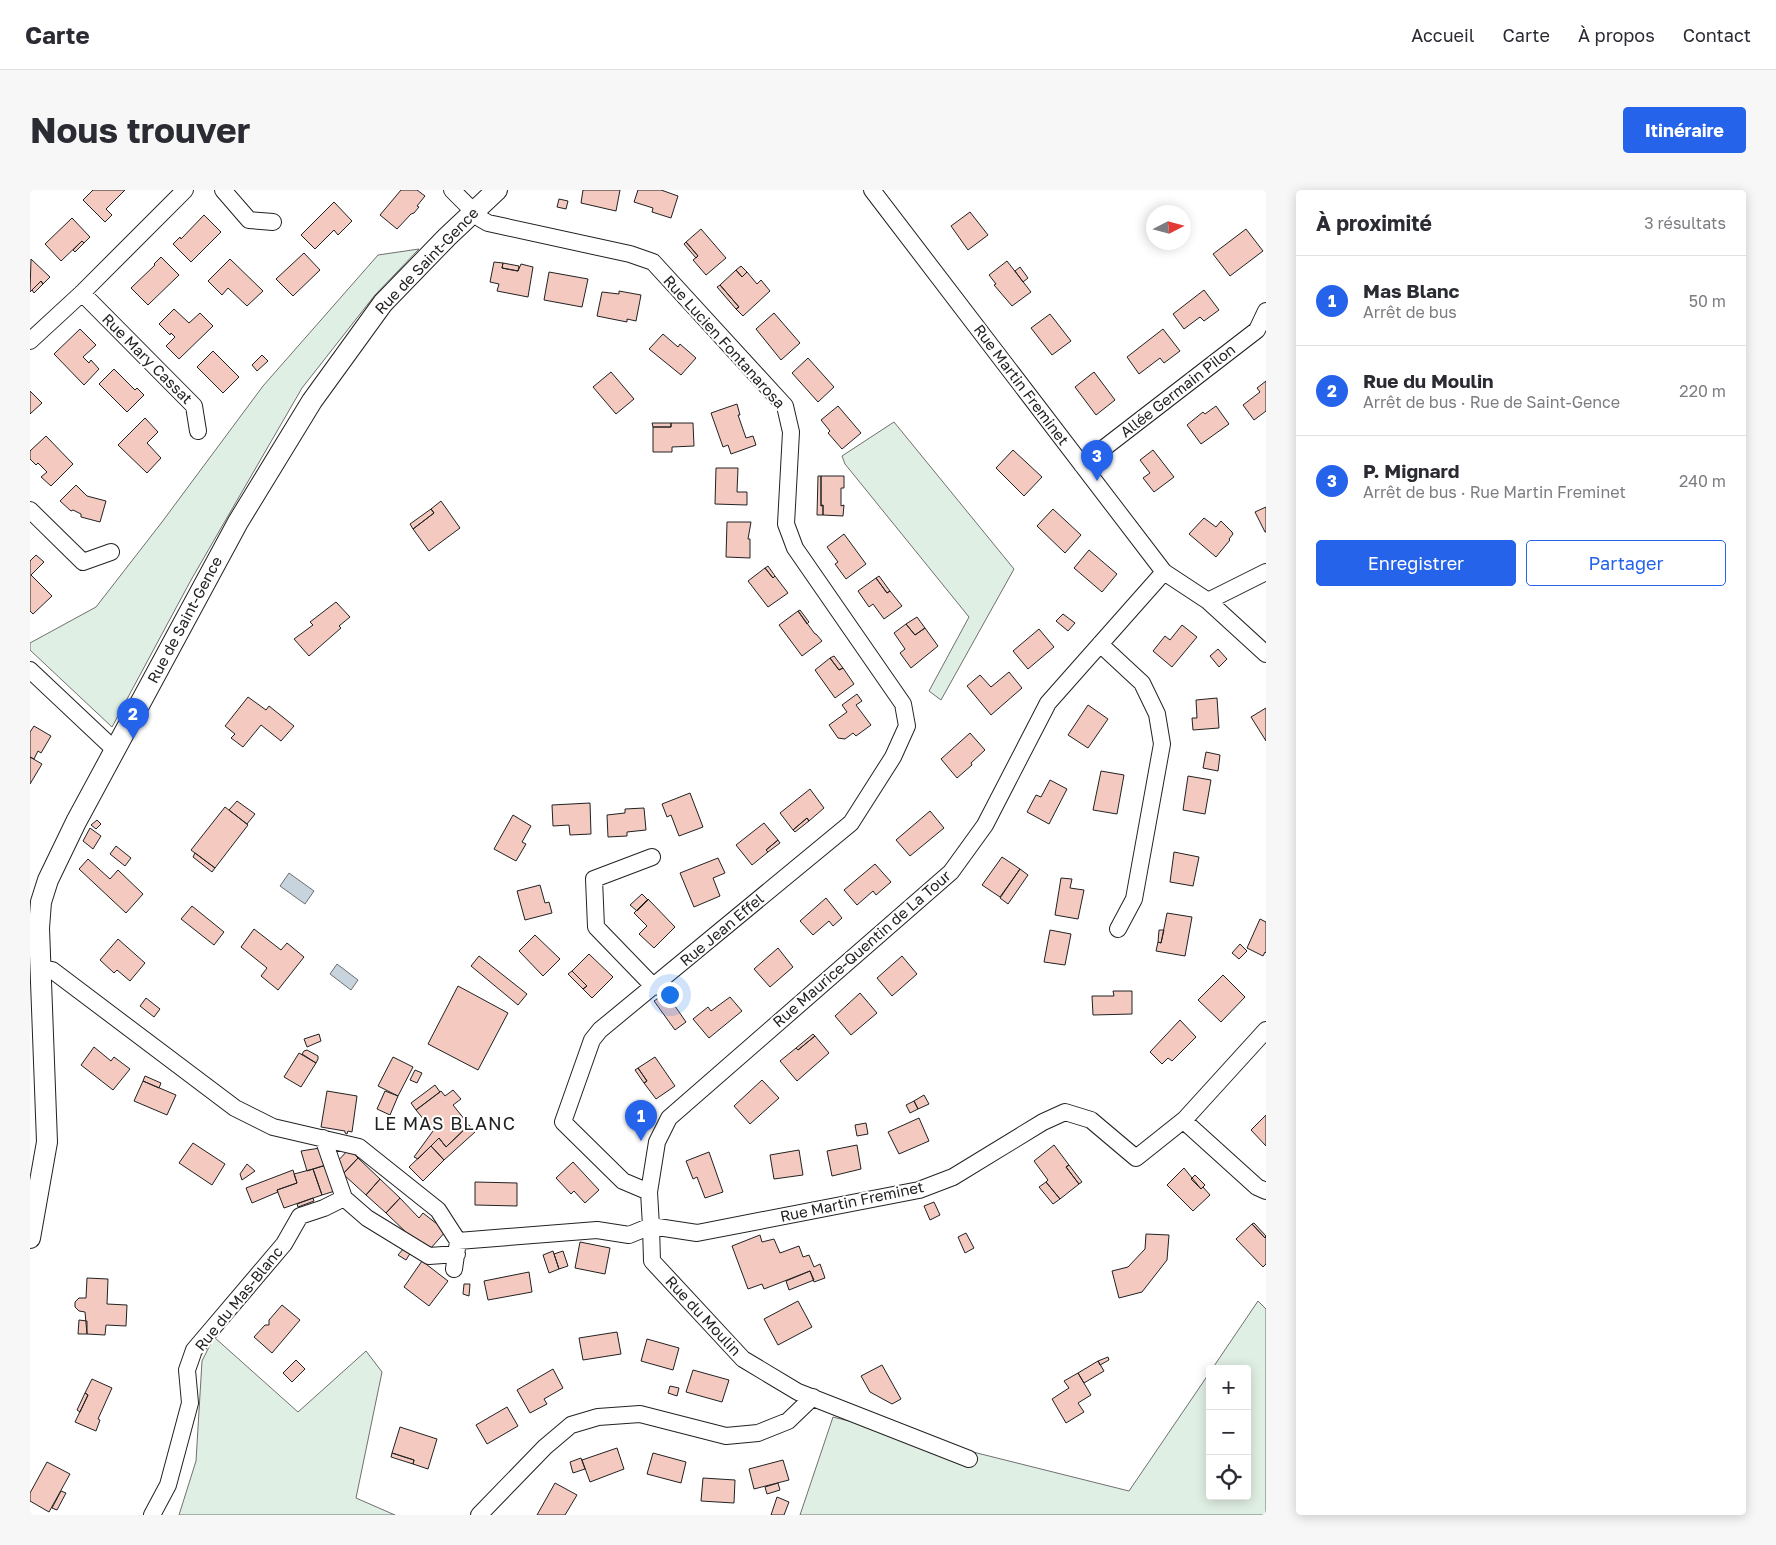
<!DOCTYPE html>
<html lang="fr">
<head>
<meta charset="utf-8">
<style>
  :root { --surface:#fff; --page:#f7f7f7; --text:#2b2b33; --muted:#7c7c81; --line:#e1e1e2; --accent:#2563eb }
  body { margin:0; font-family:"Golos Text",sans-serif; background:var(--page); color:var(--text) }
  .controls { position:absolute; right:15px; bottom:15px; display:grid; overflow:hidden; border-radius:5px; box-shadow:0 2px 12px #0003 }
  .controls button { width:45px; height:45px; display:grid; place-items:center; padding:0; border:0; border-bottom:1px solid var(--line); background:var(--surface); color:var(--text); font:25px sans-serif }
  .compass { position:absolute; left:1116px; top:15px; width:45px; height:45px; border-radius:50%; background:var(--surface); box-shadow:0 2px 12px #0003; rotate:84deg }
  .you { position:absolute; left:639px; top:804px; width:18px; height:18px; margin:-12px; border:4px solid #fff; border-radius:50%; background:#1a73e8; box-shadow:0 0 0 8px #1a73e833 }
  .badge { display:grid; place-items:center; width:32px; height:32px; border-radius:50%; background:var(--accent); color:#fff; font-size:16px; font-weight:700 }
  .pin { position:absolute; translate:-50% -41px; filter:drop-shadow(0 1px 2px #0008) }
  .pin::after { content:''; position:absolute; top:26px; width:18px; height:15px; background:inherit; clip-path:polygon(0 0,100% 0,50% 100%) }
  .list { margin:0; padding:0; list-style:none }
  h2 { display:flex; justify-content:space-between; align-items:center; height:65px; margin:0; padding:0 20px; font-size:21px }
  h2 small { font-size:16px; font-weight:400; color:var(--muted) }
  .list li { display:grid; grid-template-columns:32px 1fr auto; gap:15px; align-items:center; box-sizing:border-box; height:90px; padding:0 20px; border-top:1px solid var(--line) }
  .list b { display:block; font-size:19px; white-space:nowrap }
  .list p { margin:0; font-size:16px; white-space:nowrap; color:var(--muted) }
  .list em { font-size:16px; font-style:normal; color:var(--muted) }
  .actions { display:flex; gap:10px; padding:15px 20px }
  .actions a { flex:1; padding:11px 0; border:1px solid var(--accent); border-radius:5px; text-align:center; font-size:18px; color:var(--accent) }
  .actions .main { background:var(--accent); color:#fff }
  .icon { flex:none; width:28px; height:28px; fill:none; stroke:currentColor; stroke-width:2; stroke-linecap:round; stroke-linejoin:round }
  .map { position:relative; flex:none; width:1236px; height:1325px; overflow:hidden; border-radius:5px }
  header { display:flex; align-items:center; gap:30px; box-sizing:border-box; height:70px; padding:0 25px; background:var(--surface); border-bottom:1px solid var(--line) }
  header strong { font-size:24px }
  nav { display:flex; gap:28px; margin-inline-start:auto; font-size:18px }
  .intro { display:flex; align-items:center; justify-content:space-between; box-sizing:border-box; height:120px; padding:0 30px }
  h1 { margin:0; font-size:35px }
  .button { padding:12px 22px; border-radius:5px; background:var(--accent); color:#fff; font-size:18px; font-weight:700 }
  main { display:flex; gap:30px; padding:0 30px }
  aside { flex:1; background:var(--surface); border-radius:5px; box-shadow:0 2px 12px #0003 }
  .map>svg:first-child { display:block }
  .green { fill:#e0efe3; stroke:#6f6f6f }
  .water { fill:#c7d3dd; stroke:#6f6f6f }
  .building { fill:#f3c9c0; stroke:#222 }
  .lines { fill:none; stroke-linecap:round; stroke-linejoin:round }
  .minor-casing { stroke:#222; stroke-width:18 }
  .tertiary-casing { stroke:#222; stroke-width:22 }
  .minor { stroke:#fff; stroke-width:16 }
  .tertiary { stroke:#fff; stroke-width:20 }
  .labels { text-anchor:middle; stroke-width:4; stroke-linejoin:round; paint-order:stroke }
  .street-label { font-size:15px; fill:#222; stroke:#fff }
  .quarter-label { font-size:18px; letter-spacing:1px; fill:#222; stroke:#fff }
</style>
</head>
<body>
<header>
<strong>Carte</strong>
<nav><a>Accueil</a><a>Carte</a><a>À propos</a><a>Contact</a></nav>
</header>
<div class="intro"><h1>Nous trouver</h1><a class="button">Itinéraire</a></div>
<main>
<div class="map">
<svg width="1236" height="1325" viewBox="0 0 1236 1325">
  <rect width="100%" height="100%" fill="#fff"/>
  <path class="green" d="M389 59 345 105 272 198 161 390 82 537 0 460V453L66 417 132 332 233 196 348 65Z
    M864 232 984 379 911 510 899 501 939 427 815 274 812 266Z
    M1228 1111 1236 1119V1325H770L803 1227 1099 1301 1180 1182V1306H1217V1179H1182Z
    M184 1147 268 1222 336 1161 352 1182 326 1308 365 1325H149L166 1271 172 1171Z"/>
  <path class="water" d="M259 683 284 701 275 714 250 696Z
    M307 774 328 790 321 800 300 784Z"/>
  <path class="building" d="M63 0H95L76 19 82 25 75 32 53 10Z
    M371 0H387L395 6 387 16 389 17 384 23 381 24 367 39 350 25Z
    M553 0H590L586 21 551 13Z
    M608 0H631L648 6 641 28 622 22 623 18 604 12Z
    M529 9 538 11 536 19 527 17Z
    M304 12 322 31 308 45 304 40 285 59 271 45Z
    M940 22 958 45 938 60 921 36Z
    M174 25 191 42 161 72 143 54 150 47 151 49Z
    M42 28 60 47 54 53 52 51 31 71 15 54Z
    M671 39 696 68 676 85 663 70 668 66 656 52Z
    M1216 39 1233 61 1200 86 1183 64Z
    M52 51 54 53 45 62 43 60Z
    M656 52 668 66 666 68 654 54Z
    M274 63 290 80 263 106 246 89Z
    M131 67 149 85 118 115 101 98 125 75 124 74Z
    M1 69 20 87 13 94 11 91 0 102Z
    M200 69 233 101 217 116 198 98 192 105 178 91Z
    M977 71 1001 102 982 116 964 95 966 94 959 85Z
    M464 72 473 73 472 78 488 81 491 74 503 77 498 107 467 101 469 94 460 92Z
    M473 73 489 76 488 81 472 78Z
    M711 76 717 82 712 87 706 80Z
    M990 77 998 88 993 92 985 81Z
    M706 80 712 87 717 82 727 94 731 90 740 101 713 126 706 119 709 117 690 95Z
    M519 82 558 89 552 117 514 110Z
    M11 91 13 94 4 103 2 100Z
    M690 95 709 117 706 119 687 97Z
    M1174 100 1189 120 1174 131 1170 127 1154 139 1143 124Z
    M589 101 611 105 606 131 597 129V132L567 126 572 102 589 104Z
    M144 119 159 133 170 123 183 136 149 169 136 156 145 147 141 143 140 145 129 134Z
    M744 123 770 153 751 170 726 139Z
    M1020 124 1041 151 1022 165 1001 138Z
    M50 139 66 155 53 167 59 173 61 170 69 179 54 195 24 164Z
    M1133 139 1150 161 1134 173 1130 168 1109 184 1097 167Z
    M633 144 648 157 650 154 666 168 651 185 619 159Z
    M183 161 209 187 193 203 167 177Z
    M232 165 238 171 227 181 222 175Z
    M778 168 804 197 788 212 762 183Z
    M84 179 105 200 107 198 114 205 97 222 69 194Z
    M581 182 604 209 586 224 563 197Z
    M1064 182 1085 210 1066 225 1045 197Z
    M1236 191V221L1224 230 1213 215 1230 202 1227 198Z
    M0 201 12 213 0 224Z
    M707 214 710 225H708L716 248 723 246 726 255 701 264 698 255 693 257 681 223Z
    M808 216 831 243 812 259 798 243 800 241 791 230Z
    M1186 216 1199 234 1171 254 1157 235 1173 222 1175 224Z
    M115 228 128 242 117 253 131 268 117 283 88 255Z
    M622 233H641V237H623Z
    M641 233H663L664 256 642 257V262H623V237H641Z
    M16 246 43 274 21 296 11 287 17 282 8 273 6 275 0 269V261Z
    M983 260 1012 287 994 306 966 278Z
    M1123 260 1144 287 1124 302 1113 288 1120 283 1110 270Z
    M686 278H708L707 302H717V315L685 314Z
    M788 286H791V316L793 315V325H787Z
    M791 286H814V298H811V316L814 315 813 326 793 325V315L791 316Z
    M46 295 57 306 76 311 70 332 51 327V324L43 320 41 321 30 311Z
    M411 311 430 338 399 361 383 339 404 323 401 319Z
    M1236 317V342H1235L1225 322Z
    M401 319 404 323 383 339 380 334Z
    M1023 319 1051 345 1035 363 1007 336Z
    M1174 328 1186 337 1191 331 1202 342 1203 344 1199 349 1200 350 1186 367 1159 344Z
    M697 332H721L718 349H720V368L696 367Z
    M814 344 836 374 816 389 805 374 808 372 797 357Z
    M1059 360 1087 384 1072 402 1044 378Z
    M6 365 14 372 1 385 22 406 3 424 0 421V371Z
    M738 376 745 386 743 388 735 378Z
    M735 378 743 388 745 386 758 403 738 417 718 391Z
    M849 386 860 401 857 403 846 388Z
    M846 388 857 403 860 401 872 416 854 429 843 414 839 417 828 401Z
    M306 412 320 427 309 436 311 438 279 466 264 449 283 435 280 432Z
    M770 420 779 432 777 434 768 421Z
    M768 421 785 444H786L792 451 772 466 749 435Z
    M1033 424 1045 433 1038 441 1026 431Z
    M887 427 895 438 885 445 876 434Z
    M876 434 885 445 895 438 908 456 881 478 870 463 875 459 864 443Z
    M1152 435 1167 447 1142 477 1123 461 1135 446 1140 450Z
    M1009 439 1024 457 998 479 983 461Z
    M1188 459 1197 469 1189 477 1180 466Z
    M804 466 813 478 809 480 800 468Z
    M800 468 809 480 813 478 824 494 805 508 785 480Z
    M979 482 992 498 961 525 937 496 950 485 961 497Z
    M827 504 832 511 826 515 841 535 826 546 823 543 815 549 808 548 799 535 817 522 812 515Z
    M218 507 236 520 239 516 264 536 251 551 231 535 213 557 201 548 205 544 195 536Z
    M1187 508 1189 538 1163 540 1162 528H1167L1166 510Z
    M1058 515 1078 529 1058 558 1038 545Z
    M1236 518V551L1221 527Z
    M4 536 21 546 11 563 8 561 4 569 0 567V542Z
    M940 543 955 560 941 573 942 575 927 588 911 569Z
    M1176 562 1190 565 1188 581 1173 578Z
    M0 567 12 574 0 594Z
    M1071 581 1094 585 1087 624 1063 620Z
    M1158 586 1181 590 1175 624 1153 620Z
    M1020 590 1037 599 1019 634 997 622 1006 605 1011 607Z
    M780 599 794 618 779 631 777 628 763 640 750 623Z
    M660 603 673 637 649 646 641 625 637 627 632 614Z
    M207 611 225 624 217 634 199 620Z
    M560 613 561 644 540 645 539 635 523 636 522 615Z
    M195 617 218 635 185 678 161 660Z
    M614 618 616 640 597 642V646L578 647 577 625 595 623V619Z
    M900 621 914 638 880 666 866 650Z
    M483 625 501 636 492 652 496 654 486 671 464 659Z
    M777 628 779 631 765 642 763 640Z
    M67 630 71 634 66 639 61 635Z
    M734 633 748 650 736 660 738 662 722 675 706 655Z
    M60 638 71 646 63 659 53 651Z
    M748 650 750 653 738 662 736 660Z
    M86 656 101 668 95 676 80 664Z
    M1144 662 1169 667 1163 696 1140 692Z
    M165 663 185 678 182 682 163 667Z
    M972 667 990 679 970 707 952 695Z
    M688 668 695 683 683 688 690 706 664 717 650 683Z
    M58 669 80 689 88 680 113 704 96 723 49 679Z
    M845 674 861 692 846 705 843 701 827 715 814 700Z
    M990 679 998 685 978 714 970 708Z
    M1031 688 1042 689 1040 698 1054 700 1048 729 1025 725Z
    M510 695 515 713 519 712 522 723 495 730 487 701Z
    M612 704 618 710 607 721 600 715Z
    M796 708 812 728 803 736 799 731 783 745 770 731Z
    M618 709 645 737 624 758 609 744 617 736 604 723Z
    M162 716 194 742 184 755 151 729Z
    M1137 723 1162 727 1155 766 1126 761 1128 752 1131 753Z
    M1230 729 1236 732V763L1235 762 1233 766 1217 758Z
    M224 739 251 760 257 753 274 767 248 800 231 786 237 778 211 757Z
    M1020 740 1041 744 1035 775 1014 772Z
    M1129 740H1134L1131 753 1128 752Z
    M505 745 530 769 513 786 489 761Z
    M88 749 115 773 100 791 87 780 84 783 70 770Z
    M1210 754 1217 761 1209 769 1202 763Z
    M748 758 763 777 740 797 724 779Z
    M559 764 583 787 562 808 553 799 557 796 542 781Z
    M449 766 497 804 488 815 441 776Z
    M872 766 887 784 862 806 847 788Z
    M542 781 557 796 553 799 538 784Z
    M1193 785 1215 807 1191 832 1168 810Z
    M428 796 478 823 448 880 398 854Z
    M1083 801H1102V824L1063 825 1062 806H1084Z
    M636 803 656 832 645 840 624 811Z
    M830 803 847 823 821 845 805 826Z
    M700 807 712 821 679 848 663 829 678 817 681 821Z
    M116 808 130 819 124 827 110 816Z
    M1150 830 1166 847 1142 871 1138 868 1132 874 1120 862Z
    M289 844 291 851 277 857 274 849Z
    M783 844 785 846 768 860 766 858Z
    M785 846 799 863 767 891 750 871 766 858 768 860Z
    M64 857 81 871 84 867 100 879 83 900 51 875Z
    M277 860 288 866V869L286 873 272 864 274 861Z
    M269 863 286 873 271 897 254 887Z
    M363 867 383 877 368 906 348 896Z
    M625 867 645 896 626 909 614 893 617 891 608 878Z
    M608 878 617 891 614 893 605 880Z
    M385 880 392 883 387 893 380 890Z
    M115 886 131 893 129 898 113 891Z
    M732 890 749 908 720 934 704 916Z
    M113 891 146 905 137 925 104 911Z
    M405 895 410 902 386 920 381 913Z
    M423 900 431 909 423 915 439 935 416 957 409 948 388 969 384 967 403 941 386 920 411 901 415 906Z
    M297 901 327 906 322 942 318 941 317 944 315 943V941L291 937Z
    M355 901 368 906 360 925 347 919Z
    M894 905 899 914 888 919 884 911Z
    M884 911 888 919 880 923 876 915Z
    M1236 925V956L1221 940Z
    M889 928 899 951 869 964 858 942Z
    M836 933 838 944 827 946 825 935Z
    M439 935 445 942 414 970 401 956 409 948 416 957Z
    M163 953 195 974 182 995 149 973Z
    M827 955 831 979 802 986 797 961Z
    M1024 955 1039 975 1036 977 1049 994 1030 1009 1016 992 1018 990 1004 971Z
    M401 956 414 970 393 991 379 977Z
    M290 958 296 975 277 981 271 961Z
    M319 959 328 968 313 984 304 975Z
    M769 960 773 985 744 989 740 965Z
    M679 962 693 1002 675 1008 667 987 663 989 656 971Z
    M328 968 350 989 336 1005 313 984Z
    M543 972 569 1000 555 1013 544 1001 541 1004 526 988Z
    M217 974 225 981 212 990 210 984Z
    M296 975 305 1001 292 1005 283 979Z
    M1039 975 1052 992 1049 994 1036 977Z
    M1154 978 1171 999 1173 997 1180 1005 1163 1021 1137 995Z
    M283 979 292 1005 254 1018 247 1000 267 993 264 984Z
    M263 980 267 993 247 1000 248 1002 222 1013 216 998Z
    M1165 985 1175 995 1171 999 1161 989Z
    M350 989 370 1008 356 1023 336 1005Z
    M445 992 487 993V1016L445 1015Z
    M1016 992 1030 1009 1023 1014 1009 997Z
    M283 1008 284 1011 268 1017 267 1014Z
    M370 1008 389 1028 393 1023 416 1041 401 1058 382 1048 356 1023Z
    M904 1012 910 1025 900 1030 894 1016Z
    M1224 1033 1236 1046 1235 1048 1222 1034Z
    M1222 1034 1235 1048 1236 1046V1074L1233 1077 1206 1049Z
    M936 1043 944 1058 935 1063 928 1047Z
    M1116 1044 1139 1045 1137 1070 1112 1102 1089 1108 1082 1081 1098 1077 1115 1059Z
    M730 1045 732 1052 744 1049 750 1063 769 1056 773 1067 779 1065 784 1077 790 1074 795 1088 784 1092 780 1081 734 1099 732 1094 718 1099 702 1056Z
    M550 1052 580 1058 575 1084 545 1078Z
    M374 1058 381 1062 376 1070 368 1065Z
    M523 1061 529 1079 519 1083 513 1065Z
    M533 1061 538 1076 529 1079 524 1064Z
    M392 1071 418 1091 399 1116 374 1097Z
    M780 1081 784 1090 759 1100 756 1091Z
    M499 1082 502 1102 458 1110 454 1091Z
    M57 1088 78 1089 77 1114 97 1115 96 1136 76 1135 75 1145 57 1144 55 1122 49 1121 45 1117V1112L49 1108H56Z
    M434 1094H440L439 1106 433 1104Z
    M768 1111 782 1137 748 1155 734 1129Z
    M252 1115 270 1130 242 1163 224 1147 235 1135H239V1130Z
    M49 1130 57 1131V1144H48Z
    M587 1142 591 1164 553 1170 549 1148Z
    M617 1149 649 1158 643 1180 611 1171Z
    M1078 1167 1079 1170 1070 1175 1068 1171Z
    M266 1170 275 1179 262 1192 253 1183Z
    M1068 1171 1074 1181 1054 1193 1048 1183Z
    M852 1175 871 1209 862 1214 840 1202 831 1186Z
    M523 1179 533 1198 514 1209 517 1214 500 1223 487 1200Z
    M663 1180 699 1190 692 1212 656 1202Z
    M1048 1183 1061 1205 1048 1213 1054 1222 1036 1233 1022 1209 1039 1198 1034 1191Z
    M62 1189 82 1198 68 1229 70 1230 66 1241 45 1232 58 1205 55 1203Z
    M640 1196 649 1198 647 1206 638 1203Z
    M55 1203 58 1205 50 1222 47 1220Z
    M477 1217 488 1236 457 1254 446 1235Z
    M370 1237 407 1249 398 1279 383 1274 384 1270 362 1263Z
    M587 1258 594 1279 560 1292 552 1270Z
    M362 1263 384 1270 383 1274 361 1267Z
    M623 1263 656 1272 651 1293 617 1284Z
    M551 1268 555 1279 543 1283 540 1272Z
    M753 1270 759 1290 724 1299 719 1279Z
    M17 1272 40 1284 19 1322 0 1311V1303Z
    M673 1288 705 1290 704 1313 671 1311Z
    M525 1293 547 1305 535 1325H507Z
    M748 1293 750 1300 737 1304 735 1297Z
    M31 1301 36 1303 27 1320 22 1318Z
    M747 1307 759 1312 754 1325H741Z"/>
  <g class="lines">
    <defs>
      <path id="minor" d="M193 0 219 30 243 32
        M422 0 451 29 458 33 600 64 623 72 755 216 761 242 756 334 765 358 873 514 877 536 863 567 821 633 570 840 562 850 533 932 593 991 619 1002
        M842 0 1134 382 1178 411 1236 464
        M52 103 164 216 168 241
        M0 151 52 103 155 0
        M1052 275 1227 140 1236 121
        M0 320 53 372 81 362
        M1134 382 1018 513 955 635 921 682 639 928 627 952 619 1002 621 1036 667 1043 889 1000 923 987 1013 932 1035 922 1061 930 1106 968 1155 929 1236 840
        M1178 411 1236 382
        M1070 454 1112 493 1127 524 1132 554 1104 709 1088 739
        M0 480 86 561
        M622 667 564 689 566 737 624 797
        M11 778 22 780 205 918 243 937 329 957 408 1020 428 1051 424 1079
        M1154 931 1227 997 1236 1001
        M293 948 314 1008 337 1028 399 1066 427 1064
        M428 1051 567 1040 599 1045 621 1036 622 1071 713 1169 768 1202 939 1269
        M122 1325 138 1295 160 1213 157 1180 164 1160 254 1054 270 1026 294 1018 314 1008
        M449 1325 515 1257 541 1235 568 1227 610 1224 696 1246 728 1243 758 1231 783 1207"/>
      <path id="tertiary" d="M0 1048 17 952 9 738 11 712 18 690 46 632 208 332 282 211 353 113 417 47 467 0"/>
    </defs>
    <use href="#minor" class="minor-casing"/>
    <use href="#tertiary" class="tertiary-casing"/>
    <use href="#minor" class="minor"/>
    <use href="#tertiary" class="tertiary"/>
  </g>
  <g class="labels">
    <g class="street-label">
      <text transform="translate(397 71) rotate(-46)" y="5">Rue de Saint-Gence</text>
      <text transform="translate(694 152) rotate(48)" y="5">Rue Lucien Fontanarosa</text>
      <text transform="translate(117 169) rotate(45)" y="5">Rue Mary Cassat</text>
      <text transform="translate(991 195) rotate(53)" y="5">Rue Martin Freminet</text>
      <text transform="translate(1148 201) rotate(-38)" y="5">Allée Germain Pilon</text>
      <text transform="translate(155 430) rotate(-62)" y="5">Rue de Saint-Gence</text>
      <text transform="translate(692 740) rotate(-40)" y="5">Rue Jean Effel</text>
      <text transform="translate(832 759) rotate(-41)" y="5">Rue Maurice-Quentin de La Tour</text>
      <text transform="translate(822 1012) rotate(-12)" y="5">Rue Martin Freminet</text>
      <text transform="translate(209 1109) rotate(-51)" y="5">Rue du Mas-Blanc</text>
      <text transform="translate(673 1126) rotate(47)" y="5">Rue du Moulin</text>
    </g>
    <g class="quarter-label">
      <text x="415" y="940">LE MAS BLANC</text>
    </g>
  </g>
</svg>
<div class="controls">
<button>+</button>
<button>−</button>
<button><svg class="icon" aria-label="locate" viewBox="0 0 24 24"><circle cx="12" cy="12" r="6"/><path d="M12 2v4M12 18v4M2 12h4M18 12h4"/></svg></button>
</div>
<svg class="compass" viewBox="-18 -18 36 36"><path d="M0-13l5 13h-10z" fill="#e53935"/><path d="M0 13l5-13h-10z" fill="#7c7c81"/></svg>
<div class="you"></div>
<div class="pin badge" style="left:611px;top:951px">1</div>
<div class="pin badge" style="left:103px;top:549px">2</div>
<div class="pin badge" style="left:1067px;top:291px">3</div>
</div>
<aside>
<h2>À proximité<small>3 résultats</small></h2>
<ul class="list">
<li><span class="badge">1</span><div><b>Mas Blanc</b><p>Arrêt de bus</p></div><em>50 m</em></li>
<li><span class="badge">2</span><div><b>Rue du Moulin</b><p>Arrêt de bus · Rue de Saint-Gence</p></div><em>220 m</em></li>
<li><span class="badge">3</span><div><b>P. Mignard</b><p>Arrêt de bus · Rue Martin Freminet</p></div><em>240 m</em></li>
</ul>
<div class="actions"><a class="main">Enregistrer</a><a>Partager</a></div>
</aside>
</main>
</body>
</html>
